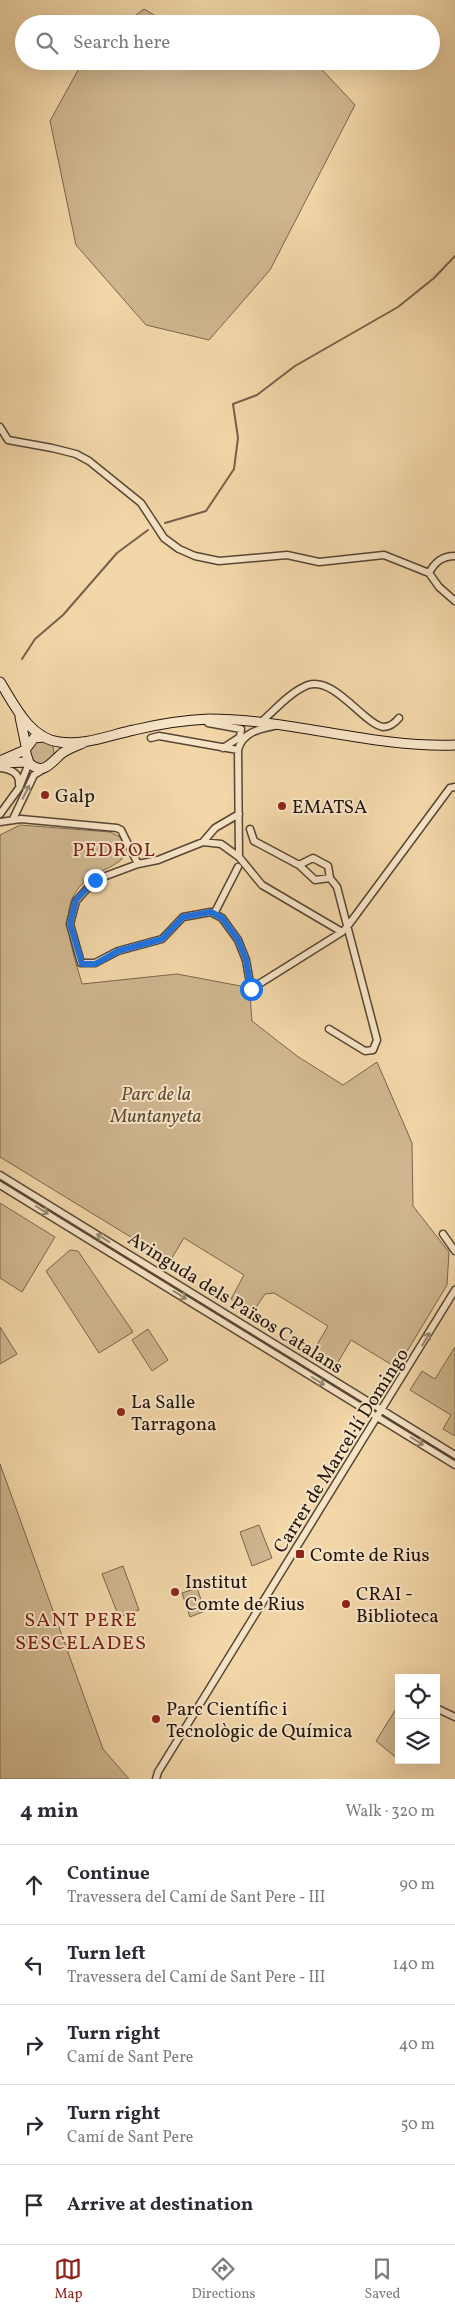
<!DOCTYPE html>
<html lang="en">
<head>
<meta charset="utf-8">
<style>
  :root { --surface:#fff; --page:#f7f7f7; --text:#2b2b33; --muted:#7c7c81; --line:#e1e1e2; --accent:#8f2418 }
  body { margin:0; font-family:Vollkorn,serif; background:var(--page); color:var(--text) }
  .controls { position:absolute; right:15px; bottom:15px; display:grid; overflow:hidden; border-radius:0px; box-shadow:0 5px 20px #0002 }
  .controls button { width:45px; height:45px; display:grid; place-items:center; padding:0; border:0; border-bottom:1px solid var(--line); background:var(--surface); color:var(--text); font:25px sans-serif }
  .stop { position:absolute; width:15px; height:15px; margin:-11px; border:4px solid #1a73e8; border-radius:50%; background:#fff }
  .stop.end { background:#1a73e8; border-color:#fff; box-shadow:0 1px 5px #0008 }
  .list { margin:0; padding:0; list-style:none }
  h2 { display:flex; justify-content:space-between; align-items:center; height:65px; margin:0; padding:0 20px; font-size:21px }
  h2 small { font-size:16px; font-weight:400; color:var(--muted) }
  .list li { display:grid; grid-template-columns:32px 1fr auto; gap:15px; align-items:center; box-sizing:border-box; height:80px; padding:0 20px; border-top:1px solid var(--line) }
  .list b { display:block; font-size:19px; white-space:nowrap }
  .list p { margin:0; font-size:16px; white-space:nowrap; color:var(--muted) }
  .list em { font-size:16px; font-style:normal; color:var(--muted) }
  .icon { flex:none; width:28px; height:28px; fill:none; stroke:currentColor; stroke-width:2; stroke-linecap:round; stroke-linejoin:round }
  .map { position:relative; flex:none; width:455px; height:1779px; overflow:hidden }
  .search { position:absolute; background:var(--surface); box-shadow:0 5px 20px #0002; left:15px; right:15px; top:15px; height:55px; display:flex; align-items:center; gap:12px; box-sizing:border-box; padding:0 18px; border-radius:28px; color:var(--muted); font-size:19px }
  .sheet { height:465px; background:var(--surface) }
  nav { display:flex; justify-content:space-around; align-items:center; box-sizing:border-box; height:70px; border-top:1px solid var(--line); background:var(--surface); font-size:14px; color:var(--muted) }
  nav a { display:grid; justify-items:center; gap:2px }
  nav .on { color:var(--accent) }
  .map>svg:first-child { display:block }
  .green { fill:#cfb68f; stroke:#78664e }
  .lines { fill:none; stroke-linecap:round; stroke-linejoin:round }
  .stream { stroke:#75624b; stroke-width:2 }
  .street-casing { stroke:#564635; stroke-width:9 }
  .secondary-casing { stroke:#22150e; stroke-width:11 }
  .street { stroke:#f7e5c7; stroke-width:6 }
  .secondary { stroke:#f7e5c7; stroke-width:9 }
  .oneway { stroke:#978774 }
  .route { stroke:#1a73e8; stroke-width:6 }
  .poi-dot { fill:#8f2418; stroke:#f7e5c7; stroke-width:2 }
  .labels { text-anchor:middle; stroke-width:4; stroke-linejoin:round; paint-order:stroke }
  .poi-label { font-size:19px; fill:#22150e; stroke:#f7e5c7; text-anchor:start }
  .park-label { font-size:19px; font-style:italic; fill:#5f4d3b; stroke:#f7e5c7 }
  .street-label { font-size:19px; fill:#22150e; stroke:#f7e5c7 }
  .neighbourhood-label { font-size:20px; letter-spacing:1px; fill:#7a1f14; stroke:#f7e5c7 }
</style>
</head>
<body>
<div class="map">
<svg width="455" height="1779" viewBox="0 0 455 1779">
  <rect width="100%" height="100%" fill="#f3d7a9"/>
  <filter id="stains"><feTurbulence type="fractalNoise" baseFrequency=".004" numOctaves="4"/><feColorMatrix values="0 0 0 0 .2 0 0 0 0 .09 0 0 0 0 .02 0 0 0 .5 -.17"/></filter>
  <radialGradient id="worn" r=".72"><stop offset=".6" stop-color="#630" stop-opacity="0"/><stop offset="1" stop-color="#630" stop-opacity=".3"/></radialGradient>
  <path class="green" d="M144 9 169 24H124Z
    M83 61H314L355 105 270 270 209 340 146 325 76 245 50 121Z
    M30 752a12 12 0 1 1 24 0a12 12 0 1 1-24 0Z
    M20 825 110 832 120 837 125 848 122 859C112 868 99 871 88 879 53 905 73 950 82 984L177 974 246 987 248 992 253 994 250 996 252 1021 297 1056 343 1085 377 1062 412 1143 413 1206 449 1252 447 1285 397 1368 351 1340 337 1364 314 1350 328 1326 274 1293 265 1294 253 1312 231 1299 244 1275 184 1238 170 1261 0 1157V835Z
    M0 1203 55 1237 22 1292 0 1278Z
    M70 1250 78 1251 133 1332 99 1353 46 1271Z
    M0 1327 17 1354 0 1364Z
    M148 1329 168 1360 152 1371 132 1340Z
    M455 1347V1436L443 1429 451 1415 410 1390 422 1371 435 1379Z
    M0 1464 103 1749 129 1779H0Z
    M259 1525 272 1558 252 1566 240 1532Z
    M123 1566 139 1610 119 1617 102 1574Z
    M197 1588 205 1611 190 1617 182 1593Z
    M399 1704V1760L376 1741Z"/>
  <g class="lines">
    <path class="stream" d="M165 523 206 511 234 469 238 438 233 404 257 395 295 366 398 307 434 278 455 256
      M22 659 35 639 63 615 117 553 148 530"/>
    <defs>
      <path id="street" d="M0 427 8 440 52 448 76 454 89 461 141 503 164 538 179 549 195 556 219 561 287 555 319 562 384 555 429 573 439 587 455 601
        M429 573C435 562 442 556 455 556
        M208 723 241 729 240 737 223 748
        M260 723C275 710 290 692 308 685 334 676 364 724 383 727 390 727 395 723 399 718
        M151 738 159 736 238 750
        M0 768C10 769 20 773 19 784
        M0 814 19 788 29 763
        M13 819 34 775 44 769
        M0 822 21 819 117 828 121 830 138 864
        M250 829 254 841 299 865 315 880 330 878 337 887 377 1040 373 1050 365 1051 329 1029
        M203 842 215 828 239 814
        M239 857 238 750C242 733 258 729 274 726
        M299 865 313 858 328 866 330 878
        M214 914 238 867
        M342 932 262 885 239 857 221 844 203 842 158 860 138 864 95 880 76 901 70 924 81 963H95L118 951 162 939 183 917 211 912 222 918 238 940 246 960 251 989 342 932 347 927 450 788 455 787
        M0 1175 455 1455
        M0 1185 455 1465
        M443 1234 455 1251
        M436 1708 455 1717
        M156 1779 158 1772 455 1290"/>
      <path id="secondary" d="M0 682C14 704 29 738 59 742 84 746 110 735 134 730 159 724 184 720 209 719 292 719 372 748 455 745
        M20 717 26 746
        M44 737 34 738 25 750 29 763C43 776 51 763 61 754 67 749 76 746 83 743
        M0 761 25 750
        M0 763 28 762"/>
    </defs>
    <use href="#street" class="street-casing"/>
    <use href="#secondary" class="secondary-casing"/>
    <use href="#street" class="street"/>
    <use href="#secondary" class="secondary"/>
  </g>
  <defs><path id="oneway-shaft" d="M-6 0H5M1.5-3L5.5 0L1.5 3" fill="none" stroke-width="1.6" stroke-linecap="round" stroke-linejoin="round" transform="scale(1.25)"/></defs>
  <g class="oneway">
    <use href="#oneway-shaft" transform="translate(26 792) rotate(-63)"/>
    <use href="#oneway-shaft" transform="translate(42 1210) rotate(32)"/>
    <use href="#oneway-shaft" transform="translate(103 1238) rotate(-148)"/>
    <use href="#oneway-shaft" transform="translate(180 1295) rotate(32)"/>
    <use href="#oneway-shaft" transform="translate(426 1339) rotate(-59)"/>
    <use href="#oneway-shaft" transform="translate(318 1381) rotate(32)"/>
    <use href="#oneway-shaft" transform="translate(417 1441) rotate(32)"/>
  </g>
  <g class="lines">
    <path class="route" d="M95 880 76 900 70 924 82 964H95L118 951 162 939 183 917 211 912 222 918 238 940 246 960 251 989"/>
  </g>
  <g class="poi-dot">
    <circle cx="45" cy="795" r="5"/>
    <circle cx="282" cy="806" r="5"/>
    <circle cx="121" cy="1412" r="5"/>
    <rect x="295" y="1549" width="10" height="10" rx="2.5"/>
    <circle cx="175" cy="1592" r="5"/>
    <circle cx="346" cy="1604" r="5"/>
    <circle cx="156" cy="1719" r="5"/>
  </g>
  <g class="labels">
    <g class="poi-label">
      <text x="55" y="802">Galp</text>
      <text x="292" y="813">EMATSA</text>
      <text x="131" y="1408">La Salle<tspan x="131" dy="22">Tarragona</tspan></text>
      <text x="310" y="1561">Comte de Rius</text>
      <text x="185" y="1588">Institut<tspan x="185" dy="22">Comte de Rius</tspan></text>
      <text x="356" y="1600">CRAI -<tspan x="356" dy="22">Biblioteca</tspan></text>
      <text x="166" y="1715">Parc Científic i<tspan x="166" dy="22">Tecnològic de Química</tspan></text>
    </g>
    <g class="park-label">
      <text x="156" y="1100">Parc de la<tspan x="156" dy="22">Muntanyeta</tspan></text>
    </g>
    <g class="street-label">
      <text transform="translate(236 1302) rotate(32)" y="7">Avinguda dels Països Catalans</text>
      <text transform="translate(340 1450) rotate(-58)" y="7">Carrer de Marcel·lí Domingo</text>
    </g>
    <g class="neighbourhood-label">
      <text x="114" y="856">PEDROL</text>
      <text x="81" y="1626">SANT PERE<tspan x="81" dy="23">SESCELADES</tspan></text>
    </g>
  </g>
  <rect width="100%" height="100%" filter="url(#stains)"/>
  <rect width="100%" height="100%" fill="url(#worn)"/>
</svg>
<div class="controls">
<button><svg class="icon" aria-label="locate" viewBox="0 0 24 24"><circle cx="12" cy="12" r="6"/><path d="M12 2v4M12 18v4M2 12h4M18 12h4"/></svg></button>
<button><svg class="icon" aria-label="layers" viewBox="0 0 24 24"><path d="M12 4l9 5-9 5-9-5zM3 14l9 5 9-5"/></svg></button>
</div>
<div class="stop" style="left:251px;top:989px"></div>
<div class="stop end" style="left:95px;top:880px"></div>
<div class="search"><svg class="icon" aria-label="search" viewBox="0 0 24 24"><circle cx="10" cy="10" r="6"/><path d="M15 15l6 6"/></svg>Search here</div>
</div>
<section class="sheet">
<h2>4 min<small>Walk · 320 m</small></h2>
<ul class="list">
<li><svg class="icon" aria-label="ahead" viewBox="0 0 24 24"><path d="M12 20V5M6 11l6-6 6 6"/></svg><div><b>Continue</b><p>Travessera del Camí de Sant Pere - III</p></div><em>90 m</em></li>
<li><svg class="icon" aria-label="left" viewBox="0 0 24 24"><path d="M17 20v-9H6M10 6l-5 5 5 5"/></svg><div><b>Turn left</b><p>Travessera del Camí de Sant Pere - III</p></div><em>140 m</em></li>
<li><svg class="icon" aria-label="right" viewBox="0 0 24 24"><path d="M7 20v-9h11M14 6l5 5-5 5"/></svg><div><b>Turn right</b><p>Camí de Sant Pere</p></div><em>40 m</em></li>
<li><svg class="icon" aria-label="right" viewBox="0 0 24 24"><path d="M7 20v-9h11M14 6l5 5-5 5"/></svg><div><b>Turn right</b><p>Camí de Sant Pere</p></div><em>50 m</em></li>
<li><svg class="icon" aria-label="arrive" viewBox="0 0 24 24"><path d="M6 21V4h12l-3 4 3 4H6"/></svg><div><b>Arrive at destination</b></div></li>
</ul>
</section>
<nav>
<a class="on"><svg class="icon" aria-label="map" viewBox="0 0 24 24"><path d="M3 6l6-2 6 2 6-2v14l-6 2-6-2-6 2zM9 4v14M15 6v14"/></svg>Map</a>
<a><svg class="icon" aria-label="directions" viewBox="0 0 24 24"><path d="M12 3l9 9-9 9-9-9zM9 14v-3h6M13 9l2 2-2 2"/></svg>Directions</a>
<a><svg class="icon" aria-label="saved" viewBox="0 0 24 24"><path d="M7 4h10v16l-5-4-5 4z"/></svg>Saved</a>
</nav>
</body>
</html>
